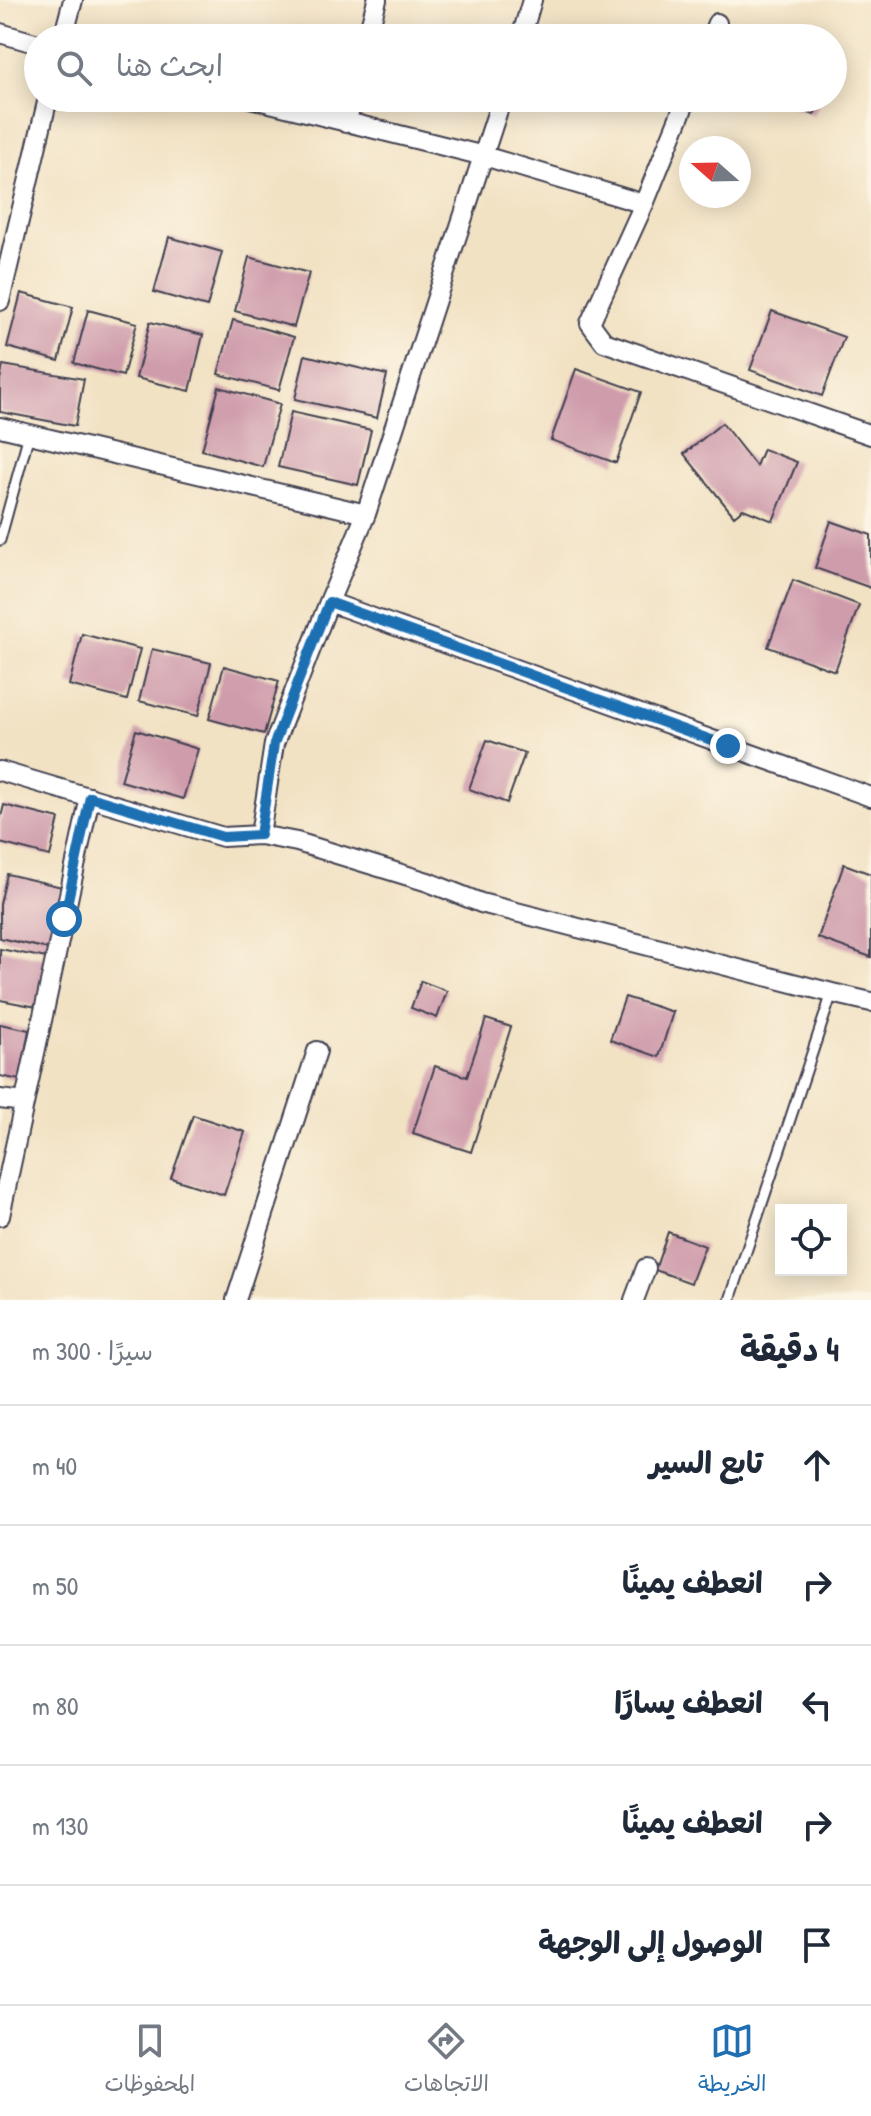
<!DOCTYPE html>
<html lang="ar">
<head>
<meta charset="utf-8">
<style>
  :root { --surface:#fff; --page:#f6f6f7; --text:#1f2937; --muted:#747a83; --line:#e0e1e3; --accent:#1f6fb2 }
  body { margin:0; font-family:"Patrick Hand","Playpen Sans Arabic",sans-serif; background:var(--page); color:var(--text); direction:rtl }
  .controls { position:absolute; right:24px; bottom:24px; display:grid; overflow:hidden; border-radius:0px; box-shadow:0 4px 20px #0003 }
  .controls button { width:72px; height:72px; display:grid; place-items:center; padding:0; border:0; border-bottom:2px solid var(--line); background:var(--surface); color:var(--text); font:40px sans-serif }
  .compass { position:absolute; left:679px; top:136px; width:72px; height:72px; border-radius:50%; background:var(--surface); box-shadow:0 4px 20px #0003; rotate:290deg }
  .stop { position:absolute; width:24px; height:24px; margin:-18px; border:6px solid #1f6fb2; border-radius:50%; background:#fff }
  .stop.end { background:#1f6fb2; border-color:#fff; box-shadow:0 2px 8px #0008 }
  .list { margin:0; padding:0; list-style:none }
  h2 { display:flex; justify-content:space-between; align-items:center; height:104px; margin:0; padding:0 32px; font-size:34px }
  h2 small { font-size:26px; font-weight:400; color:var(--muted) }
  .list li { display:grid; grid-template-columns:52px 1fr auto; gap:24px; align-items:center; box-sizing:border-box; height:120px; padding:0 32px; border-top:2px solid var(--line) }
  .list b { display:block; font-size:30px; white-space:nowrap }
  .list em { font-size:26px; font-style:normal; color:var(--muted) }
  .icon { flex:none; width:44px; height:44px; fill:none; stroke:currentColor; stroke-width:2; stroke-linecap:round; stroke-linejoin:round }
  .map { position:relative; flex:none; width:871px; height:1300px; overflow:hidden; direction:ltr }
  .search { position:absolute; background:var(--surface); box-shadow:0 4px 20px #0003; left:24px; right:24px; top:24px; height:88px; display:flex; align-items:center; gap:20px; box-sizing:border-box; padding:0 28px; border-radius:44px; color:var(--muted); font-size:30px }
  .sheet { height:704px; background:var(--surface) }
  nav { display:flex; justify-content:space-around; align-items:center; box-sizing:border-box; height:112px; border-top:2px solid var(--line); background:var(--surface); font-size:22px; color:var(--muted) }
  nav a { display:grid; justify-items:center; gap:4px }
  nav .on { color:var(--accent) }
  .map>svg:first-child { display:block }
  .building { fill:#cf9cac }
  .lines { fill:none; stroke-linecap:round; stroke-linejoin:round }
  .service-casing { stroke:#413f50; stroke-width:13 }
  .minor-casing { stroke:#413f50; stroke-width:22 }
  .service { stroke:#fff; stroke-width:9 }
  .minor { stroke:#fff; stroke-width:18 }
  .route { stroke:#1f6fb2; stroke-width:10 }
</style>
</head>
<body>
<div class="map">
<svg width="871" height="1300" viewBox="0 0 871 1300">
  <rect width="100%" height="100%" fill="#fcf5e5"/>
  <filter id="ink" filterUnits="userSpaceOnUse"><feTurbulence type="fractalNoise" baseFrequency=".0125" numOctaves="2"/><feDisplacementMap in="SourceGraphic" scale="16" xChannelSelector="R" yChannelSelector="G"/><feConvolveMatrix kernelMatrix="1 2 1 2 8 2 1 2 1" color-interpolation-filters="sRGB"/></filter>
  <filter id="wash" filterUnits="userSpaceOnUse"><feTurbulence type="fractalNoise" baseFrequency=".006" numOctaves="4" result="noise"/><feDisplacementMap in="SourceGraphic" scale="32" xChannelSelector="R" yChannelSelector="G"/><feGaussianBlur stdDeviation="1.8" result="paint"/><feColorMatrix in="noise" values="0 0 0 0 0 0 0 0 0 0 0 0 0 0 0 0 0 1.4 0 .05"/><feComposite in="paint" operator="in"/></filter>
  <g filter="url(#wash)">
    <rect width="100%" height="100%" fill="#f2e2c4"/>
    <g id="blocks">
      <path class="building" d="M772 98H821L814 115Z
        M169 237 222 252 207 307 154 292Z
        M249 257 309 273 294 327 235 311Z
        M21 293 73 307 59 361 7 347Z
        M88 310 137 323 123 376 74 363Z
        M772 311 844 337 822 396 750 370Z
        M233 320 294 337 279 390 218 374Z
        M150 322 203 335 190 391 136 378Z
        M305 355 387 375 377 418 295 399Z
        M3 365 84 379 75 426 0 412V380Z
        M576 369 641 392 616 463 551 440Z
        M219 387 280 404 263 467 202 450Z
        M291 412 371 430 358 485 278 467Z
        M722 423 756 466 763 449 797 462 773 521 743 509 734 516 684 454Z
        M831 521 871 535V588L815 568Z
        M793 580 859 605 835 671 768 647Z
        M82 634 140 649 127 700 69 685Z
        M152 649 211 663 198 716 139 701Z
        M224 666 279 681 264 734 209 719Z
        M136 730 198 749 183 799 121 781Z
        M487 740 525 753 507 803 469 789Z
        M4 805 59 819 50 856 0 843V821Z
        M844 864 871 874V957L818 938Z
        M7 874 62 887 48 949 0 938V904Z
        M0 949 47 958 37 1007 0 1000Z
        M421 981 447 991 437 1018 411 1008Z
        M625 997 673 1012 659 1057 610 1040Z
        M486 1019 511 1027 471 1152 413 1133 435 1066 467 1077Z
        M0 1024 29 1030 20 1080 0 1076Z
        M193 1115 245 1132 224 1195 171 1178Z
        M668 1232 705 1246 691 1283 655 1270Z"/>
    </g>
  </g>
  <g filter="url(#ink)">
    <use href="#blocks" fill-opacity="0" stroke="#413f50" stroke-width="2"/>
    <g class="lines">
      <defs>
        <path id="service" d="M0 540 29 434
          M730 1300 832 993"/>
        <path id="minor" d="M0 33 38 44
          M63 38 73 0
          M367 38 377 0
          M521 38 532 0
          M711 38 717 23
          M250 98 484 156 644 204
          M687 98 644 204 590 323 604 342 871 435
          M346 123 353 98
          M0 301 48 98
          M0 427 366 514
          M329 602 871 797
          M0 771 223 837 260 835 297 842 428 882 481 903 832 993 871 1002
          M260 835 274 744 329 602 366 514 502 98
          M0 1099 24 1102
          M0 1216 90 797
          M236 1300 317 1051
          M634 1300 646 1268"/>
      </defs>
      <use href="#service" class="service-casing"/>
      <use href="#minor" class="minor-casing"/>
      <use href="#service" class="service"/>
      <use href="#minor" class="minor"/>
    </g>
  </g>
  <g class="lines" filter="url(#ink)">
    <path class="route" d="M64 919 90 797 223 837 260 835 274 744 329 602 728 746"/>
  </g>
</svg>
<div class="controls">
<button><svg class="icon" aria-label="locate" viewBox="0 0 24 24"><circle cx="12" cy="12" r="6"/><path d="M12 2v4M12 18v4M2 12h4M18 12h4"/></svg></button>
</div>
<svg class="compass" viewBox="-18 -18 36 36"><path d="M0-13l5 13h-10z" fill="#e53935"/><path d="M0 13l5-13h-10z" fill="#747a83"/></svg>
<div class="stop" style="left:64px;top:919px"></div>
<div class="stop end" style="left:728px;top:746px"></div>
<div class="search"><svg class="icon" aria-label="search" viewBox="0 0 24 24"><circle cx="10" cy="10" r="6"/><path d="M15 15l6 6"/></svg>ابحث هنا</div>
</div>
<section class="sheet">
<h2>4 دقيقة<small>سيرًا · 300 m</small></h2>
<ul class="list">
<li><svg class="icon" aria-label="ahead" viewBox="0 0 24 24"><path d="M12 20V5M6 11l6-6 6 6"/></svg><div><b>تابع السير</b></div><em>40 m</em></li>
<li><svg class="icon" aria-label="right" viewBox="0 0 24 24"><path d="M7 20v-9h11M14 6l5 5-5 5"/></svg><div><b>انعطف يمينًا</b></div><em>50 m</em></li>
<li><svg class="icon" aria-label="left" viewBox="0 0 24 24"><path d="M17 20v-9H6M10 6l-5 5 5 5"/></svg><div><b>انعطف يسارًا</b></div><em>80 m</em></li>
<li><svg class="icon" aria-label="right" viewBox="0 0 24 24"><path d="M7 20v-9h11M14 6l5 5-5 5"/></svg><div><b>انعطف يمينًا</b></div><em>130 m</em></li>
<li><svg class="icon" aria-label="arrive" viewBox="0 0 24 24"><path d="M6 21V4h12l-3 4 3 4H6"/></svg><div><b>الوصول إلى الوجهة</b></div></li>
</ul>
</section>
<nav>
<a class="on"><svg class="icon" aria-label="map" viewBox="0 0 24 24"><path d="M3 6l6-2 6 2 6-2v14l-6 2-6-2-6 2zM9 4v14M15 6v14"/></svg>الخريطة</a>
<a><svg class="icon" aria-label="directions" viewBox="0 0 24 24"><path d="M12 3l9 9-9 9-9-9zM9 14v-3h6M13 9l2 2-2 2"/></svg>الاتجاهات</a>
<a><svg class="icon" aria-label="saved" viewBox="0 0 24 24"><path d="M7 4h10v16l-5-4-5 4z"/></svg>المحفوظات</a>
</nav>
</body>
</html>
